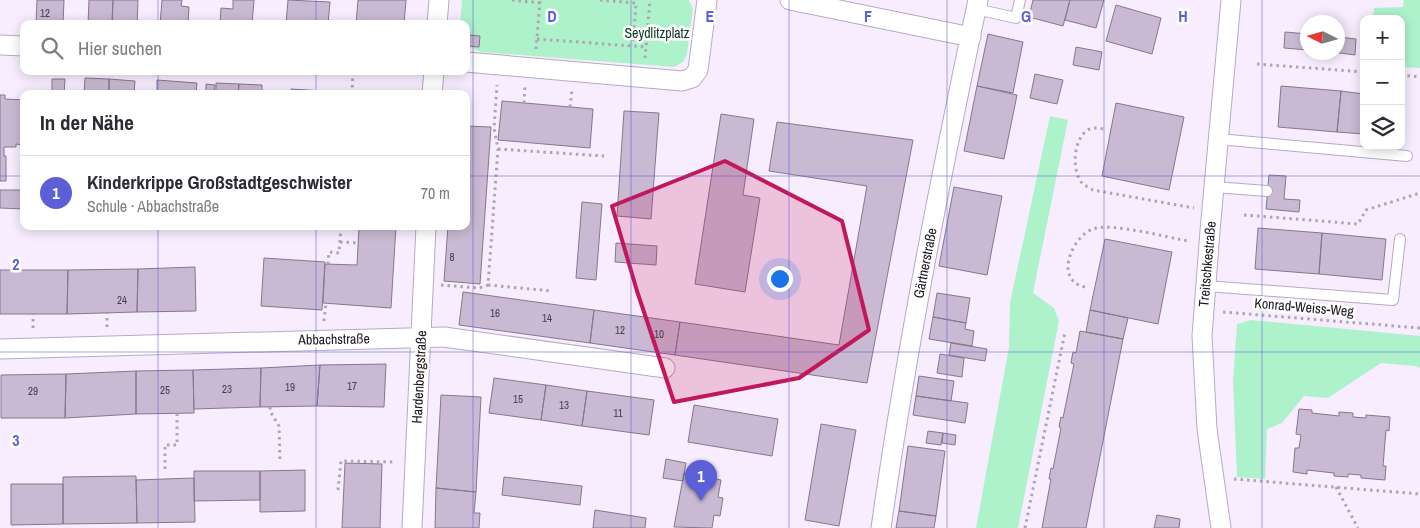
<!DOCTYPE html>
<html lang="de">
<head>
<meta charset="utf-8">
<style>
  :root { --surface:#fff; --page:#f2f2f3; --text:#2b2b33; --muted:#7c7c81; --line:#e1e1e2; --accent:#5c5fd7 }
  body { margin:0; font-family:"Archivo Narrow",sans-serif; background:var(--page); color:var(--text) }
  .controls { position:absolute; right:15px; top:15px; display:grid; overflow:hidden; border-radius:10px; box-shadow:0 2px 12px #0003 }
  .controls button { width:45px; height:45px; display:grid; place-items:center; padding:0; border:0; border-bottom:1px solid var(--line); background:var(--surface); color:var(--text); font:25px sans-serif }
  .compass { position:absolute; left:1300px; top:15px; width:45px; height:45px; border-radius:50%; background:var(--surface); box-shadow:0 2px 12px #0003; rotate:275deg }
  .you { position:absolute; left:779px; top:278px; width:18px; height:18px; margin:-12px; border:4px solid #fff; border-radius:50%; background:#1a73e8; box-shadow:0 0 0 8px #1a73e833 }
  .badge { display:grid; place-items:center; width:32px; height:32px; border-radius:50%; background:var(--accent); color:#fff; font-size:16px; font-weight:700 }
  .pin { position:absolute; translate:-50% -41px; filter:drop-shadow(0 1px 2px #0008) }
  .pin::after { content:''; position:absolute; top:26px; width:18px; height:15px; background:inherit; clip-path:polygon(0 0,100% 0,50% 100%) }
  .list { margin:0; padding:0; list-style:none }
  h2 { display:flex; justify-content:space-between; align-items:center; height:65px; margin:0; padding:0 20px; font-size:21px }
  h2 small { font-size:16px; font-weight:400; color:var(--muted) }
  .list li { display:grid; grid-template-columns:32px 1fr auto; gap:15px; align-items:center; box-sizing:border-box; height:75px; padding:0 20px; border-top:1px solid var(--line) }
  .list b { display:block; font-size:19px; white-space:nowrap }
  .list p { margin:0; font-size:16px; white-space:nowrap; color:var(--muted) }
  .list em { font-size:16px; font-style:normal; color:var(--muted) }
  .icon { flex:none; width:28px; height:28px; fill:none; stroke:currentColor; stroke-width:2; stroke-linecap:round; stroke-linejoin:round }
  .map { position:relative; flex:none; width:1420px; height:528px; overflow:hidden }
  .search { position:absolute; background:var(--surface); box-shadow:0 2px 12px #0003; left:20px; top:20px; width:450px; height:55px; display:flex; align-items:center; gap:12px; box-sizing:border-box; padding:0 18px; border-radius:10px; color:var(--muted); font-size:19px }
  .panel { position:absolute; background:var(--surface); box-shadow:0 2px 12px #0003; left:20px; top:90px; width:450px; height:140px; border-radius:10px }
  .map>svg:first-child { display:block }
  .green { fill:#aef2cc }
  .building { fill:#c9b9d3; stroke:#86778f }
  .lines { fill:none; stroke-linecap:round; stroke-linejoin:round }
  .service-casing { stroke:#b8a9c3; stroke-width:12 }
  .minor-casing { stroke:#b8a9c3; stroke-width:21 }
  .path { stroke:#aea5b4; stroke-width:3; stroke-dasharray:2.5 4; stroke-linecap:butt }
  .service { stroke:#fff; stroke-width:10 }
  .minor { stroke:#fff; stroke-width:19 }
  .marked { fill:#c2185b; fill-opacity:0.2; stroke:#c2185b; stroke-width:4; stroke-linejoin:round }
  .grid { fill:none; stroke:#5c5fd7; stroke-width:1; stroke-opacity:0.55 }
  .labels { text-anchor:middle; stroke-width:5; stroke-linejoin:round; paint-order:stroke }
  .number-label { font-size:11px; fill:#463d4b }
  .park-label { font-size:14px; fill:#0c3522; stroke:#fff }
  .street-label { font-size:14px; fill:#1a141e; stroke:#fff }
  .grid-label { font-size:16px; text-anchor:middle; font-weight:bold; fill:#5c5fd7; stroke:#fff; stroke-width:5; stroke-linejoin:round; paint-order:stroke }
</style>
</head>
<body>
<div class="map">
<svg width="1420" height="528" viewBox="0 0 1420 528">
  <rect width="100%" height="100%" fill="#f7edfe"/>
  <path class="green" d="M462 0H689L693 9 687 54 683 62 674 67 481 52 466 45V24H460Z
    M1404 0H1420V68L1401 67V19H1373L1374 8 1403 7Z
    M1050 116 1068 120 1033 293 1054 308 1059 321 1018 528H976L1009 347 1010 303Z
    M1251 320 1420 336V368L1415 366 1381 363 1328 398 1304 396 1282 423 1267 429 1265 479 1237 477 1233 381 1237 324Z"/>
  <path class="building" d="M37 0H64L63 24H36Z
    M89 0H113L112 24H88Z
    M113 0H138L137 24H112Z
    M162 0H182L181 6 189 7 188 24H160Z
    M233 0H254L252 24H220L221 8 233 9Z
    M288 0 330 2 328 24H286Z
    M358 0H406L404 24H356Z
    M1033 0H1070L1063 26 1029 17Z
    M1070 0H1104L1096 28 1065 20Z
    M1116 5 1161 18 1152 54 1106 41Z
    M1285 32 1308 34V50L1284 48Z
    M988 34 1023 42 1013 93 977 86Z
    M468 35 480 36 479 47 467 46Z
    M1338 37 1356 39 1355 55 1332 52H1338Z
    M1076 47 1102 52 1099 70 1073 65Z
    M1035 74 1063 80 1057 104 1030 98Z
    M85 78 109 79V94H84Z
    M52 79H65L64 94H52Z
    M109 79 135 81 134 94H109Z
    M157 80 197 83 196 94H157Z
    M216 83 239 84 238 94H216Z
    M206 84 215 85 214 94H206Z
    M239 84 262 85V94H238Z
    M977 86 1017 95 1004 159 964 151Z
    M1281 86 1341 91 1337 132 1278 127Z
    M291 89 325 91V94H291Z
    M1341 91 1364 94V134L1337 132Z
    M0 95H5V99L24 100V142L22 141V145L16 144V147H4V156H6V181H0Z
    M502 101 593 109 590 148 498 140Z
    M1116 103 1184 117 1169 190 1102 176Z
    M624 111 659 113 651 219 617 216Z
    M721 114 754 119 743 195 760 198 745 292 695 284Z
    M777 122 913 140 867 383 675 355 680 322 839 345 867 186 769 171Z
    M466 126 491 127 480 284 444 281 448 226H466Z
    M1269 175 1286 176 1284 199 1300 200 1299 212 1266 209Z
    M954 187 1002 196 987 275 939 266Z
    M0 190H24V209L0 208Z
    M582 202 602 204 596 280 576 278Z
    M359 226H396L391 308 323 303 325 264 357 265Z
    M1258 228 1322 233 1319 274 1255 269Z
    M1322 233 1386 239 1382 280 1319 274Z
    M1105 239 1172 252 1158 324 1090 310Z
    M616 243 657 246 656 265 615 262Z
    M264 258 325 262 322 310 261 306Z
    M195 267 196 311 137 312 138 269Z
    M138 269 137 312 67 314 68 270Z
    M0 270H68L67 314H0Z
    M463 292 594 310 590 343 459 325Z
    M937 293 970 298 966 323 933 317Z
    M594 310 680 322 675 355 590 343Z
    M1090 310 1128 318 1123 339 1086 332Z
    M933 317 966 323 965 329 974 331 972 346 929 339Z
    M1080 331 1123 339 1086 528H1042L1051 479H1049L1051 468 1053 469 1061 428 1059 427 1061 417 1063 418 1074 364 1071 363 1072 357 1073 352 1076 353Z
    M951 343 987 349 985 361 949 355Z
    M940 354 964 358 962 377 937 373Z
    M386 364 384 407 317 406 320 365Z
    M320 365 317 406 260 407 261 368Z
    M261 368 260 407 194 409 193 370Z
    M193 370 194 413 136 414V371Z
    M136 371V414L65 418 66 374Z
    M66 374 65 418H1V375Z
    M919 376 954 381 951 401 916 396Z
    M494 378 546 385 541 420 489 413Z
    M546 385 587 391 582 426 541 420Z
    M587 391 654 400 649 435 582 426Z
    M441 395 481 397 476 492 436 488Z
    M916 396 968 403 965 423 913 415Z
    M694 405 778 419 772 456 688 442Z
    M1299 409 1312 410V413L1339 416V412L1353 413V417L1366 418V415L1390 417 1389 431 1386 430 1383 466H1386L1385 480 1361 478V475L1348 474V477L1334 476V473L1307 470V474L1293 472 1295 448H1299L1301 435 1296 434Z
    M821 424 856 430 839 526 805 520Z
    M928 431 943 433 941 445 926 443Z
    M943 433 956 435 955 445 942 443Z
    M908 446 945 451 936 516 899 511Z
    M666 459 686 463 683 481 663 478Z
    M345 463 382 464 380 528H342Z
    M305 470V511L260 512V471Z
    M194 471H260V500L194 501Z
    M684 473 721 480 718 497 723 498 720 516 714 515 712 528 674 527Z
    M136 476 137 523 63 524V477Z
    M504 477 582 486 580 505 502 495Z
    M194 478 195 522 137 523 136 480Z
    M11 484H63V524L11 525Z
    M436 488 476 492 474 513H480L479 528H435Z
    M595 510 646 518 645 528H593Z
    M899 511 936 516 934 528H896Z
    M1157 515 1180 519 1179 528H1154Z"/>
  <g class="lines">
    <defs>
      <path id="service" d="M976 9 1016 18 1020 0
        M1218 139 1407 156
        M1214 187 1267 191
        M1206 286 1393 300 1400 239"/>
      <path id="minor" d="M790 0 971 37
        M437 24 439 0
        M0 45 24 46
        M466 62 682 81 692 78 698 70 707 0
        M432 94 434 71
        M0 349 444 337 665 368
        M412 528 426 226
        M881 528C906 351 941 175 978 0
        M1221 528 1207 429 1202 336 1210 231 1231 0"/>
    </defs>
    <use href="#service" class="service-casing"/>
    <use href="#minor" class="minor-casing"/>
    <path class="path" d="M512 0 540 3
      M600 0 636 3 633 45
      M537 39 646 47
      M536 49 540 0
      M645 58 650 0
      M1257 64 1364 72
      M1401 75 1420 77
      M352 94 353 71
      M524 103 525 86
      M570 107 572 90
      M1103 129C1098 128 1092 127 1088 130 1073 138 1071 173 1083 184 1086 186 1090 188 1093 190L1194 208
      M498 149 604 156
      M1244 215 1358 224 1366 210 1420 193
      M340 242 358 243
      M328 264 329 252 339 253 341 226
      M441 285 479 288 488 285 498 149 494 128 497 85
      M488 285 552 291
      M1085 287C1054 281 1071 237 1093 229 1111 222 1169 238 1189 241
      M1223 312 1420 328
      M324 321 326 303
      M107 327V313
      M33 328V314
      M270 407V411L279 426 280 460
      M165 469V445H177V413
      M1234 479 1420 494
      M1336 487 1358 528
      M338 490 341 461 395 462
      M1025 528 1065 332"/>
    <use href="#service" class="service"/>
    <use href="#minor" class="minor"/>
  </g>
  <path class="marked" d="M725 161 842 221 869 330 799 378 674 402 637 291 612 206Z"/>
  <path class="grid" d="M158 0V24M316 0V24M473 0V528M631 0V528M789 0V528M947 0V528M1104 0V528M1262 0V528M158 71V94M316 71V94M0 176H24M466 176H1420M158 226V528M316 226V528M0 352H1420"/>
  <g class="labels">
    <g class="number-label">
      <text x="45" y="17">12</text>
      <text x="452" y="261">8</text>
      <text x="122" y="304">24</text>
      <text x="495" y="317">16</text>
      <text x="547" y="322">14</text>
      <text x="620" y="334">12</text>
      <text x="659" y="338">10</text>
      <text x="352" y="390">17</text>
      <text x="290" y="391">19</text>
      <text x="227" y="393">23</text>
      <text x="165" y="394">25</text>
      <text x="33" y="395">29</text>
      <text x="518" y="403">15</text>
      <text x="564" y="409">13</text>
      <text x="618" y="417">11</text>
    </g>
    <g class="park-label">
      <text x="657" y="38">Seydlitzplatz</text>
    </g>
    <g class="street-label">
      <text transform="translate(925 263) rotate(-79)" y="5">Gärtnerstraße</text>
      <text transform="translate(1207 264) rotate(-85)" y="5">Treitschkestraße</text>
      <text transform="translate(1304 307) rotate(5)" y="5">Konrad-Weiss-Weg</text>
      <text transform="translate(334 339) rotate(-1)" y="5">Abbachstraße</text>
      <text transform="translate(419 377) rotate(-87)" y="5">Hardenbergstraße</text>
    </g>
  </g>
  <g class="grid-label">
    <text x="552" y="22">D</text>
    <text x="710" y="22">E</text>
    <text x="868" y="22">F</text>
    <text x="1026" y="22">G</text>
    <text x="1183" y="22">H</text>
    <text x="16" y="270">2</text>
    <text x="16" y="446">3</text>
  </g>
</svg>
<div class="controls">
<button>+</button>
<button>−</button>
<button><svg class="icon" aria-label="layers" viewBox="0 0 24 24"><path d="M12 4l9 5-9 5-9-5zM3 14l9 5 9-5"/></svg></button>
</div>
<svg class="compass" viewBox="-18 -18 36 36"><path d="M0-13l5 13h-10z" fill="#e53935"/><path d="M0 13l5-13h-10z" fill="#7c7c81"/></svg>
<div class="you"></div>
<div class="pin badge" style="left:701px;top:501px">1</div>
<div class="search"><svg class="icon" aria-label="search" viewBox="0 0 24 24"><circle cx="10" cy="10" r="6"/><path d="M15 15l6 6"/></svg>Hier suchen</div>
<section class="panel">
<h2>In der Nähe<small></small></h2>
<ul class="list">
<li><span class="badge">1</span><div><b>Kinderkrippe Großstadtgeschwister</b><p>Schule · Abbachstraße</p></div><em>70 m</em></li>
</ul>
</section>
</div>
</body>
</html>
